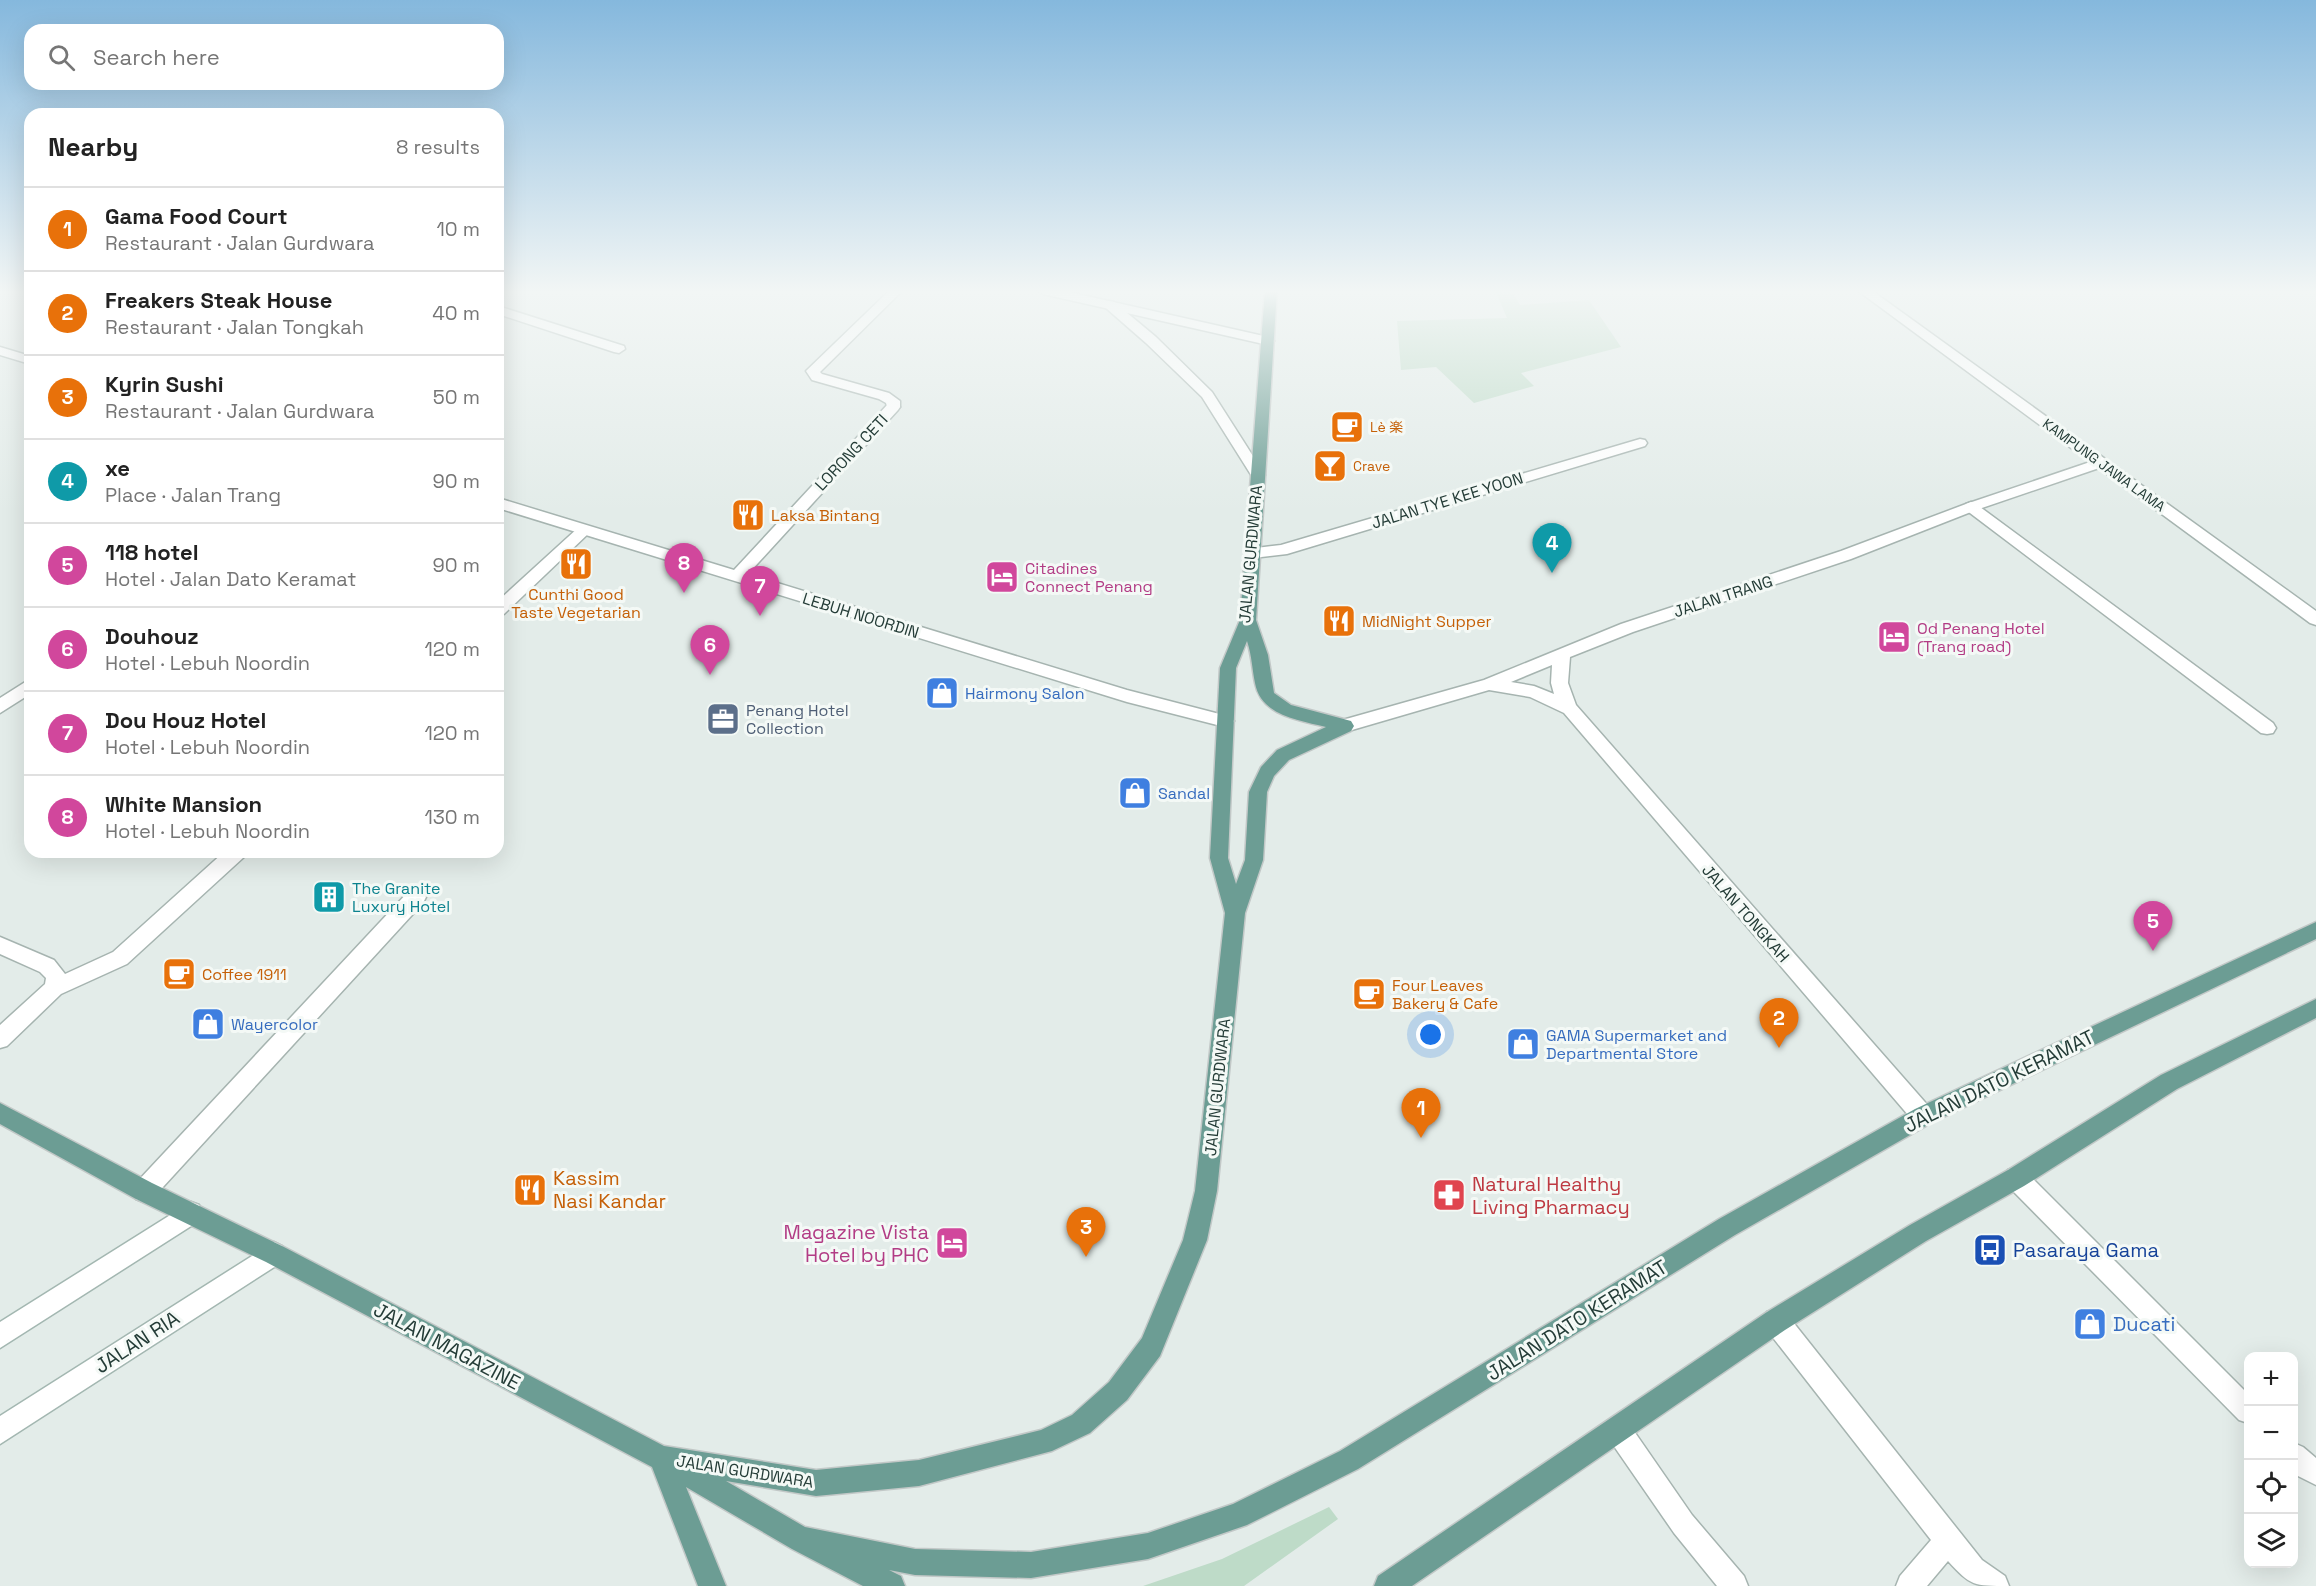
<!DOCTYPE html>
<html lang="en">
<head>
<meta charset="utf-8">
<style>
  :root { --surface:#fff; --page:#f2f2f2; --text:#222; --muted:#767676; --line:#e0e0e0; --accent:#7a5441 }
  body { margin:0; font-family:"Space Grotesk","Noto Sans SC",sans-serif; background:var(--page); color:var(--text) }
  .controls { position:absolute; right:18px; bottom:18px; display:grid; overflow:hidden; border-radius:12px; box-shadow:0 6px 24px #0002 }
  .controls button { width:54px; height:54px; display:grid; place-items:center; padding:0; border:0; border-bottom:2px solid var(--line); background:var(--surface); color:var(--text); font:30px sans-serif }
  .you { position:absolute; left:1431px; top:1035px; width:21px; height:21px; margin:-15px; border:4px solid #fff; border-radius:50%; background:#1a73e8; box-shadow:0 0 0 9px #1a73e833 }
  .badge { display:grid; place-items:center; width:39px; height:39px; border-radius:50%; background:var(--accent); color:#fff; font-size:20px; font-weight:700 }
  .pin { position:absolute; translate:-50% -50px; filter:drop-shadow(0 2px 3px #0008) }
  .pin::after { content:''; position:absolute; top:32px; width:21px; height:18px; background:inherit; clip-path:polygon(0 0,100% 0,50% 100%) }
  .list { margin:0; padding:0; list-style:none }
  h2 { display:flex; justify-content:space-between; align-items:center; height:78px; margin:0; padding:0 24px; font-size:26px }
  h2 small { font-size:20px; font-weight:400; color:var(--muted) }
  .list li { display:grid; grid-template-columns:39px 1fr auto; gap:18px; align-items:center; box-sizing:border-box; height:84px; padding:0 24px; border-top:2px solid var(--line) }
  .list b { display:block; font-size:22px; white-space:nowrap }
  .list p { margin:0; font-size:20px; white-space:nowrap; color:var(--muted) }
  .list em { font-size:20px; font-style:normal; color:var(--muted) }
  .icon { flex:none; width:33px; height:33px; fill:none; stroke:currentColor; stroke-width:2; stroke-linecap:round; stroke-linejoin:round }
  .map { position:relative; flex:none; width:2316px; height:1586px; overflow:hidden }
  .search { position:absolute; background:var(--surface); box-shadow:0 6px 24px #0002; left:24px; top:24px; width:480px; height:66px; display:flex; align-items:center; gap:15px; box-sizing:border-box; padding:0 21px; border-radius:18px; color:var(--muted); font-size:22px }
  .panel { position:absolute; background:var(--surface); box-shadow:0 6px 24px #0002; left:24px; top:108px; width:480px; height:750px; border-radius:18px }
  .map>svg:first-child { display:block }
  .green { fill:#bedbc8 }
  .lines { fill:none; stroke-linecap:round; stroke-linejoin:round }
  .lane-casing { stroke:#a6b4b0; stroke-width:3 }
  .street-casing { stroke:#a6b4b0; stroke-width:3 }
  .secondary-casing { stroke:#a3b7b1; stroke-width:3 }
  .primary-casing { stroke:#c2c8c7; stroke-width:3 }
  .lane { fill:#fff; fill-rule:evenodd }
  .street { fill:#fff; fill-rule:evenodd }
  .secondary { fill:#fff; fill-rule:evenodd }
  .primary { fill:#6c9d94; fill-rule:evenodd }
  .labels { text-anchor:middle; stroke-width:6; stroke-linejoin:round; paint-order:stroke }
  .far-food-label { font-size:14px; fill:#c56008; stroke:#f4f9f6; text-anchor:start }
  .far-street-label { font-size:14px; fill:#243c37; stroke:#f4f9f6 }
  .street-label { font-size:16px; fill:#243c37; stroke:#f4f9f6 }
  .food-label { font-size:16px; fill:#c56008; stroke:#f4f9f6; text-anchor:start }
  .hotel-label { font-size:16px; fill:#b23c85; stroke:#f4f9f6; text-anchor:start }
  .shop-label { font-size:16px; fill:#366cbe; stroke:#f4f9f6; text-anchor:start }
  .service-label { font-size:16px; fill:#4e5e75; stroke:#f4f9f6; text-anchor:start }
  .culture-label { font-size:16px; fill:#0d838f; stroke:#f4f9f6; text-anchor:start }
  .near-street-label { font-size:20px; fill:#243c37; stroke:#f4f9f6 }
  .near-food-label { font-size:20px; fill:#c56008; stroke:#f4f9f6; text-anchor:start }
  .near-health-label { font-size:20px; fill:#be3a42; stroke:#f4f9f6; text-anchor:start }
  .near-hotel-label { font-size:20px; fill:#b23c85; stroke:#f4f9f6; text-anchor:end }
  .near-transit-label { font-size:20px; fill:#164399; stroke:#f4f9f6; text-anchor:start }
  .near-shop-label { font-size:20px; fill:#366cbe; stroke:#f4f9f6; text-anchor:start }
</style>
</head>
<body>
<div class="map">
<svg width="2316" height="1586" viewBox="0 0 2316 1586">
  <rect width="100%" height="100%" fill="#e3ece9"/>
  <path class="green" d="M1495 290H1511L1520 305 1589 300 1621 347 1521 373 1534 386 1474 403 1436 367 1401 370 1397 321 1507 318Z
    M1329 1507 1338 1519 1244 1586H1143L1222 1559Z"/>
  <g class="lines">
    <defs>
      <path id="lane" d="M890 290H903L820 372 822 374 889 393 900 401V407L893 411 888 410 886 403 879 399 812 380 806 371Z
        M1110 301 1114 302 1156 337 1212 392 1265 475 1263 478H1253L1202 397 1146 343 1106 308 1104 305Z
        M498 306 624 346 625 349 619 353 614 352 498 314Z
        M1971 502 1976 504 2273 723 2276 728 2273 733 2267 734 2261 733 1966 510 1964 507 1966 504Z
        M584 525 589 527 591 530 589 533 504 614 498 615V601L579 527Z
        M30 679V694L0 713V698Z
        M224 852H246L244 857 127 964 61 994 7 1046 0 1048V1025L45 984 46 978 40 972 0 954V937L54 960 65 974 113 952Z
        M416 889 423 891 426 897 423 903 152 1199 144 1202 136 1199 133 1191 136 1183 409 891Z
        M2016 1167 2024 1170 2248 1394V1423L2239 1420 2008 1186 2005 1178 2008 1170Z
        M1776 1309 1785 1312 1982 1560 2005 1576 2009 1586C1973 1586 1971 1586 1948 1561L1927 1586H1896L1900 1576 1931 1540 1767 1330 1764 1321 1767 1312Z
        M1618 1417 1627 1421 1692 1515 1744 1576 1748 1586H1717L1674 1533 1609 1439 1605 1430 1609 1421Z
        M2294 1443 2303 1447 2316 1458V1485L2294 1474Z"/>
      <path id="street" d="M1037 290H1060L1268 337 1274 341 1268 345 1043 294Z
        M1857 290H1871L2316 611V625L2310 623 2099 468 1976 510 1851 559 1633 632 1570 657 1568 683 1576 705 1931 1109 1934 1116 1931 1123 1923 1126 1915 1123 1564 713 1530 697 1489 690 1345 732 1339 731 1336 726 1339 721 1484 680 1621 624 1841 551 1966 504 2090 462ZM1552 665 1551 683 1554 694 1534 686 1511 682Z
        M0 347 30 356V364L0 355Z
        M893 403 898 404 900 407 898 410 748 574 1127 690 1231 717 1234 721 1231 725 1225 727 1127 702 498 508V498L734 570 888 404Z
        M1640 439 1645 440 1647 443 1645 446 1287 554 1253 558 1245 553 1248 549 1281 545Z"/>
      <path id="secondary" d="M191 1202 199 1205 202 1213 199 1221 0 1348V1322Z
        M274 1242 282 1246 286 1254 282 1262 0 1444V1416Z"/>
      <path id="primary" d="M1265 290H1277L1256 620 1268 655 1274 693 1291 705 1351 721 1354 726 1351 731 1289 760 1274 776 1267 792 1263 860 1245 913 1217 1191 1207 1240 1160 1356 1127 1400 1090 1433 1052 1451 919 1486 816 1496 726 1481 805 1527 915 1549 1031 1552 1148 1533 1233 1504 1340 1451 1719 1219 1915 1109 2316 922V939L1931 1123 1735 1235 1358 1469 1247 1525 1148 1559 1031 1578 915 1575 889 1570 901 1576 905 1586H863L792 1549 686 1487 726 1586H698L652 1467 266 1262 136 1199 0 1124V1103L152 1183 282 1246 664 1446 816 1470 919 1460 1041 1430 1072 1415 1109 1382 1142 1338 1183 1240 1195 1191 1225 913 1210 858 1220 668 1240 620ZM1247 641C1252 656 1252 669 1255 683 1261 716 1299 720 1326 727L1277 750 1261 767 1249 792 1245 860 1236 884 1228 858 1236 668Z
        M2316 999V1018L2177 1089 2024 1186 1926 1241 1785 1330 1412 1586H1374L1378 1576 1767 1312 1910 1225 2008 1170 2161 1075Z"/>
    </defs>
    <use href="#lane" class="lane-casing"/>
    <use href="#street" class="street-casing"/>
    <use href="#secondary" class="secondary-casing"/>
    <use href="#primary" class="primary-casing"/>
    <use href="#lane" class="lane"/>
    <use href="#street" class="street"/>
    <use href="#secondary" class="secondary"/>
    <use href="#primary" class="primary"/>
  </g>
  <linearGradient id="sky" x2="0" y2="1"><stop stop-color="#85b8dd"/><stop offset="0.57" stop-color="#f2f6f5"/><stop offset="1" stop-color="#f2f6f5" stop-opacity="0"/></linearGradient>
  <rect width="2316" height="512" fill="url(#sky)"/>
  <defs>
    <symbol id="cafe-square" viewBox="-11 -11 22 22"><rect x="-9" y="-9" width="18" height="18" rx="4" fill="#e8710a" stroke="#f4f9f6"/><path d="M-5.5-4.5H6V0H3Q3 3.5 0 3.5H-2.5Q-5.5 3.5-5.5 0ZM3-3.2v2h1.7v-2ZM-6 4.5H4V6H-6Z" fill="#fff"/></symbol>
    <symbol id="bar-square" viewBox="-11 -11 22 22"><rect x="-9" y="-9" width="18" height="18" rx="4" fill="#e8710a" stroke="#f4f9f6"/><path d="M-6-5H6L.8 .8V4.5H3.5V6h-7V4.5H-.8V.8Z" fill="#fff"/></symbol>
    <symbol id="restaurant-square" viewBox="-11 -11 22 22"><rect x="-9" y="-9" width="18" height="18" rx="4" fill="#e8710a" stroke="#f4f9f6"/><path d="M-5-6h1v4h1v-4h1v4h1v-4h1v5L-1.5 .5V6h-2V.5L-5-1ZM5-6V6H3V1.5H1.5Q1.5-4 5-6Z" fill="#fff"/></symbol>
    <symbol id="hotel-square" viewBox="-11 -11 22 22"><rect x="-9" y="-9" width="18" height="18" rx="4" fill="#d1479c" stroke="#f4f9f6"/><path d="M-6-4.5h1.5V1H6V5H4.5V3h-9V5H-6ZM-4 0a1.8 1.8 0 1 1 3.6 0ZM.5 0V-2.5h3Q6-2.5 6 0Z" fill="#fff"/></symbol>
    <symbol id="shop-square" viewBox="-11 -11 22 22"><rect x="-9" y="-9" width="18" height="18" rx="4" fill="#3f7fe0" stroke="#f4f9f6"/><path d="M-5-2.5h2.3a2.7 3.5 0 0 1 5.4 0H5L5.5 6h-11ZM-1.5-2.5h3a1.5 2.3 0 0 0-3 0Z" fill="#fff"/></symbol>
    <symbol id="office-square" viewBox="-11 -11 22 22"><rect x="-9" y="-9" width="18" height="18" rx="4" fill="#5c6f8a" stroke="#f4f9f6"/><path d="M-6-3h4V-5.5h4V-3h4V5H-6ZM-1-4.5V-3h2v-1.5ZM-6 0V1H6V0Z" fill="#fff"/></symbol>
    <symbol id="building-square" viewBox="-11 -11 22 22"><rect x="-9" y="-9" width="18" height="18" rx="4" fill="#0f9aa8" stroke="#f4f9f6"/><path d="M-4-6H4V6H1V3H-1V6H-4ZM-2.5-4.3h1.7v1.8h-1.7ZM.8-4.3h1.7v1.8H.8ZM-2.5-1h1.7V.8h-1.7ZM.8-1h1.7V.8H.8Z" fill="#fff"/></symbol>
    <symbol id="pharmacy-square" viewBox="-11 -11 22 22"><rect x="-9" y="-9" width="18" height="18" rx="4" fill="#e0444e" stroke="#f4f9f6"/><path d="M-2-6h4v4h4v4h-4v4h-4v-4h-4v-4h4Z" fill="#fff"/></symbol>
    <symbol id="bus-square" viewBox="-11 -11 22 22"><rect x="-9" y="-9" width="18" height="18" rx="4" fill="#1a4fb4" stroke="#f4f9f6"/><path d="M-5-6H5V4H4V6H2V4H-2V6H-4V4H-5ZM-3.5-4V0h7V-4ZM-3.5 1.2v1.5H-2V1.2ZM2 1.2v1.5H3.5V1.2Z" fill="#fff"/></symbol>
  </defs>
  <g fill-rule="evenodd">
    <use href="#cafe-square" x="1328" y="408" width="38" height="38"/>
    <use href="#bar-square" x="1311" y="447" width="38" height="38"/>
    <use href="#restaurant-square" x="729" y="496" width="38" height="38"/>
    <use href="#restaurant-square" x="557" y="545" width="38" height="38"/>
    <use href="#hotel-square" x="983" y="558" width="38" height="38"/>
    <use href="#restaurant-square" x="1320" y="602" width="38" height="38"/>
    <use href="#hotel-square" x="1875" y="618" width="38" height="38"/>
    <use href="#shop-square" x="923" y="674" width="38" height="38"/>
    <use href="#office-square" x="704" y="700" width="38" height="38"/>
    <use href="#shop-square" x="1116" y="774" width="38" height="38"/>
    <use href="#building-square" x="310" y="878" width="38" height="38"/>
    <use href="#cafe-square" x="160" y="955" width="38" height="38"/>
    <use href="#cafe-square" x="1350" y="975" width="38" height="38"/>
    <use href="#shop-square" x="189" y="1005" width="38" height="38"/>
    <use href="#shop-square" x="1504" y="1025" width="38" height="38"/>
    <use href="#restaurant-square" x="511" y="1171" width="38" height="38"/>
    <use href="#pharmacy-square" x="1430" y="1176" width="38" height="38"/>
    <use href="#hotel-square" x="933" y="1224" width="38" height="38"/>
    <use href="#bus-square" x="1971" y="1231" width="38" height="38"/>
    <use href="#shop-square" x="2071" y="1305" width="38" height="38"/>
  </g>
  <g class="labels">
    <g class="far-food-label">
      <text x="1370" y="432">Lè 楽</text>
      <text x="1353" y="471">Crave</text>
    </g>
    <g class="far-street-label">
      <text transform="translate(2104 465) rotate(36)" y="5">KAMPUNG JAWA LAMA</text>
    </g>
    <g class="street-label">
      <text transform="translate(851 452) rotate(-47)" y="6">LORONG CETI</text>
      <text transform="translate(1447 500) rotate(-17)" y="6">JALAN TYE KEE YOON</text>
      <text transform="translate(1250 554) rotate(-85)" y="6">JALAN GURDWARA</text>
      <text transform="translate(1723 596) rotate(-18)" y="6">JALAN TRANG</text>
      <text transform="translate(861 615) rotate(17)" y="6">LEBUH NOORDIN</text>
      <text transform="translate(1746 913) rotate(49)" y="6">JALAN TONGKAH</text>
      <text transform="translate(1217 1087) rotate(-84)" y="6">JALAN GURDWARA</text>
      <text transform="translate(745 1471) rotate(9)" y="6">JALAN GURDWARA</text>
    </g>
    <g class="food-label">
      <text x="771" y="521">Laksa Bintang</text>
      <text x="576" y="600" text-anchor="middle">Cunthi Good<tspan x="576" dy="18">Taste Vegetarian</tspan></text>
      <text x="1362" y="627">MidNight Supper</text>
      <text x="202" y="980">Coffee 1911</text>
      <text x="1392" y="991">Four Leaves<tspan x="1392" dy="18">Bakery &amp; Cafe</tspan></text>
    </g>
    <g class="hotel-label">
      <text x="1025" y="574">Citadines<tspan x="1025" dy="18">Connect Penang</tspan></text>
      <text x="1917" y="634">Od Penang Hotel<tspan x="1917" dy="18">(Trang road)</tspan></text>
    </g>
    <g class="shop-label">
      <text x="965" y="699">Hairmony Salon</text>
      <text x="1158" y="799">Sandal</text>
      <text x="231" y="1030">Wayercolor</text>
      <text x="1546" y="1041">GAMA Supermarket and<tspan x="1546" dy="18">Departmental Store</tspan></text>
    </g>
    <g class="service-label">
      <text x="746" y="716">Penang Hotel<tspan x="746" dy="18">Collection</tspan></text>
    </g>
    <g class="culture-label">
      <text x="352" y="894">The Granite<tspan x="352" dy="18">Luxury Hotel</tspan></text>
    </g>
    <g class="near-street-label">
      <text transform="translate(1999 1081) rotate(-26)" y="7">JALAN DATO KERAMAT</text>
      <text transform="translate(1577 1320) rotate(-32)" y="7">JALAN DATO KERAMAT</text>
      <text transform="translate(137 1342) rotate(-33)" y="7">JALAN RIA</text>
      <text transform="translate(447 1346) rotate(28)" y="7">JALAN MAGAZINE</text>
    </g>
    <g class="near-food-label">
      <text x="553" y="1185">Kassim<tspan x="553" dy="23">Nasi Kandar</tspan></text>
    </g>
    <g class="near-health-label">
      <text x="1472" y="1191">Natural Healthy<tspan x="1472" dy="23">Living Pharmacy</tspan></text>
    </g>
    <g class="near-hotel-label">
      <text x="929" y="1239">Magazine Vista<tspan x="929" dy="23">Hotel by PHC</tspan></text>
    </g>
    <g class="near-transit-label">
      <text x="2013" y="1257">Pasaraya Gama</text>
    </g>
    <g class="near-shop-label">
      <text x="2113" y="1331">Ducati</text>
    </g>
  </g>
</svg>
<div class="controls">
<button>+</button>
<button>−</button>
<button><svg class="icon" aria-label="locate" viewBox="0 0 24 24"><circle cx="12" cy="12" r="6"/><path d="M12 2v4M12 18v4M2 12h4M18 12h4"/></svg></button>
<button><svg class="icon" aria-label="layers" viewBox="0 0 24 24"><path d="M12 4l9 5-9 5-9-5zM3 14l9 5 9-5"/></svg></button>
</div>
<div class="you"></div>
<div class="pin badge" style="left:1421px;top:1138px;background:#e8710a">1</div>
<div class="pin badge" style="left:1779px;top:1048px;background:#e8710a">2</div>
<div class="pin badge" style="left:1086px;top:1257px;background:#e8710a">3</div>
<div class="pin badge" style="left:1552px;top:573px;background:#0f9aa8">4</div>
<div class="pin badge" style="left:2153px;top:951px;background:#d1479c">5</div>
<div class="pin badge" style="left:710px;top:675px;background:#d1479c">6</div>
<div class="pin badge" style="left:760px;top:616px;background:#d1479c">7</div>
<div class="pin badge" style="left:684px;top:593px;background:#d1479c">8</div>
<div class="search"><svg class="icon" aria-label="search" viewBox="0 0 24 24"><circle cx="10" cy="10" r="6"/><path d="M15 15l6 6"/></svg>Search here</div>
<section class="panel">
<h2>Nearby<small>8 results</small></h2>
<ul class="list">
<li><span class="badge" style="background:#e8710a">1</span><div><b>Gama Food Court</b><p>Restaurant · Jalan Gurdwara</p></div><em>10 m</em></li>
<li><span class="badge" style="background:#e8710a">2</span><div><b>Freakers Steak House</b><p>Restaurant · Jalan Tongkah</p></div><em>40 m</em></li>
<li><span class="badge" style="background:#e8710a">3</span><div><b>Kyrin Sushi</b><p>Restaurant · Jalan Gurdwara</p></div><em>50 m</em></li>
<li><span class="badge" style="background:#0f9aa8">4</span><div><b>xe</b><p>Place · Jalan Trang</p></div><em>90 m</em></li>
<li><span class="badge" style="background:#d1479c">5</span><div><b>118 hotel</b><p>Hotel · Jalan Dato Keramat</p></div><em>90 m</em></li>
<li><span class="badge" style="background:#d1479c">6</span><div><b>Douhouz</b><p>Hotel · Lebuh Noordin</p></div><em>120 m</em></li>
<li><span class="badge" style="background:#d1479c">7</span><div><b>Dou Houz Hotel</b><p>Hotel · Lebuh Noordin</p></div><em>120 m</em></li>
<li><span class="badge" style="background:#d1479c">8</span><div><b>White Mansion</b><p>Hotel · Lebuh Noordin</p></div><em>130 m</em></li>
</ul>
</section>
</div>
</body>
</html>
